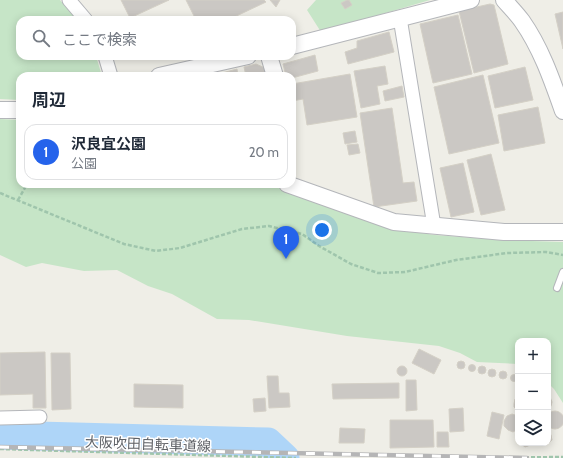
<!DOCTYPE html>
<html lang="ja">
<head>
<meta charset="utf-8">
<style>
  :root { --surface:#fff; --page:#f2f2f3; --text:#1f2937; --muted:#747a83; --line:#e0e1e3; --accent:#2563eb }
  body { margin:0; font-family:Cabin,"Noto Sans JP",sans-serif; background:var(--page); color:var(--text) }
  .controls { position:absolute; right:12px; bottom:12px; display:grid; overflow:hidden; border-radius:8px; box-shadow:0 2px 10px #0003 }
  .controls button { width:36px; height:36px; display:grid; place-items:center; padding:0; border:0; border-bottom:1px solid var(--line); background:var(--surface); color:var(--text); font:20px sans-serif }
  .you { position:absolute; left:322px; top:230px; width:14px; height:14px; margin:-10px; border:3px solid #fff; border-radius:50%; background:#1a73e8; box-shadow:0 0 0 6px #1a73e833 }
  .badge { display:grid; place-items:center; width:26px; height:26px; border-radius:50%; background:var(--accent); color:#fff; font-size:13px; font-weight:700 }
  .pin { position:absolute; translate:-50% -33px; filter:drop-shadow(0 1px 2px #0008) }
  .pin::after { content:''; position:absolute; top:21px; width:14px; height:12px; background:inherit; clip-path:polygon(0 0,100% 0,50% 100%) }
  .list { margin:0; padding:0; list-style:none }
  h2 { display:flex; justify-content:space-between; align-items:center; height:52px; margin:0; padding:0 16px; font-size:17px }
  h2 small { font-size:13px; font-weight:400; color:var(--muted) }
  .list li { display:grid; grid-template-columns:26px 1fr auto; gap:12px; align-items:center; box-sizing:border-box; height:56px; margin:0 8px 8px; padding:0 8px; border:1px solid var(--line); border-radius:12px }
  .list b { display:block; font-size:15px; white-space:nowrap }
  .list p { margin:0; font-size:13px; white-space:nowrap; color:var(--muted) }
  .list em { font-size:13px; font-style:normal; color:var(--muted) }
  .icon { flex:none; width:22px; height:22px; fill:none; stroke:currentColor; stroke-width:2; stroke-linecap:round; stroke-linejoin:round }
  .map { position:relative; flex:none; width:563px; height:458px; overflow:hidden }
  .search { position:absolute; background:var(--surface); box-shadow:0 2px 10px #0003; left:16px; top:16px; width:280px; height:44px; display:flex; align-items:center; gap:10px; box-sizing:border-box; padding:0 14px; border-radius:12px; color:var(--muted); font-size:15px }
  .panel { position:absolute; background:var(--surface); box-shadow:0 2px 10px #0003; left:16px; top:72px; width:280px; height:116px; border-radius:12px }
  .map>svg:first-child { display:block }
  .green { fill:#c6e5c7 }
  .lines { fill:none; stroke-linecap:round; stroke-linejoin:round }
  .river { stroke:#aed5f8; stroke-width:29 }
  .building { fill:#cbc8c4; stroke:#d4d0c6 }
  .service-casing { stroke:#b4b6ba; stroke-width:8 }
  .minor-casing { stroke:#b4b6ba; stroke-width:15 }
  .tertiary-casing { stroke:#b4b6ba; stroke-width:18 }
  .path { stroke:#9fc5ac; stroke-width:2.5; stroke-dasharray:4 2; stroke-linecap:butt }
  .service { stroke:#fff; stroke-width:6 }
  .minor { stroke:#fff; stroke-width:13 }
  .tertiary { stroke:#fff; stroke-width:16 }
  .rail-casing { stroke:#b5b5b6; stroke-width:4.5 }
  .rail { stroke:#fff; stroke-width:3; stroke-dasharray:9; stroke-linecap:butt }
  .labels { text-anchor:middle; stroke-width:3; stroke-linejoin:round; paint-order:stroke }
  .street-label { font-size:14px; fill:#5e6166; stroke:#fff }
</style>
</head>
<body>
<div class="map">
<svg width="563" height="458" viewBox="0 0 563 458">
  <rect width="100%" height="100%" fill="#efeee7"/>
  <path class="green" d="M0 0H60L77 20H20V56H96L102 76H20V100L0 99Z
    M316 0H430L321 32 307 10Z
    M0 119 20 120V184H267L394 229 435 235 501 240 563 242V403L554 389 548 383V341H518V364L477 362 460 353 439 346 347 336 249 320 217 319 172 294 148 286 117 270 84 271 42 263 26 267 0 255Z"/>
  <g class="lines">
    <path class="river" d="M0 435 268 442 285 458"/>
  </g>
  <path class="building" d="M121 0H169L130 18Z
    M186 0H264L266 2 228 20H196Z
    M270 0H280L276 7Z
    M347 0H349L352 5 345 9 341 3Z
    M490 4 494 5 508 64 474 73 459 11Z
    M563 12V49L555 14Z
    M458 15 472 74 433 83 420 24Z
    M389 32 394 52 348 64 345 52 357 48V41Z
    M315 55 318 71 292 78V76H286L283 64Z
    M256 64 265 68 267 76H246L244 67Z
    M385 66 388 84 377 86 380 104 361 108 354 71Z
    M525 67 533 100 495 108 488 76Z
    M237 69 238 76H223L222 73Z
    M350 74 357 117 307 125 303 99 292 101V84Z
    M483 75 499 143 449 154 434 87Z
    M402 86 404 97 385 101 383 91Z
    M538 107 545 143 504 151 498 115Z
    M392 108 403 183 414 182 417 201 374 207 360 113Z
    M355 131 357 142 345 144 343 133Z
    M358 144 360 153 349 155 347 145Z
    M491 154 505 210 481 215 467 160Z
    M463 163 474 212 451 217 440 168Z
    M419 349 441 360 434 374 412 363Z
    M45 352 46 408H33V394L0 395V353Z
    M51 353H70L71 409 52 410Z
    M457 365a4 4 0 1 1 8 0a4 4 0 1 1-8 0Z
    M468.5 368a3.5 3.5 0 1 1 7 0a3.5 3.5 0 1 1-7 0Z
    M397 371a5 5 0 1 1 10 0a5 5 0 1 1-10 0Z
    M478 370a4 4 0 1 1 8 0a4 4 0 1 1-8 0Z
    M488 373a4 4 0 1 1 8 0a4 4 0 1 1-8 0Z
    M499 375a4 4 0 1 1 8 0a4 4 0 1 1-8 0Z
    M510.5 378a3.5 3.5 0 1 1 7 0a3.5 3.5 0 1 1-7 0Z
    M267 376H278L279 393H289L290 407 269 408Z
    M406 380H416L417 410 406 411Z
    M399 383V398L333 399 332 384Z
    M134 384 183 385V408L134 407Z
    M548 395 550 397 552 402 551 406 548 410Z
    M518 396V411L514 407V404L515 399Z
    M265 398 266 411 254 412 253 399Z
    M463 408 464 431 450 432 449 409Z
    M546 420a9 9 0 1 1 18 0a9 9 0 1 1-18 0Z
    M492 412 504 415 499 439 487 436Z
    M512 414 518 416V429L513 432 508 430 504 426V421L507 416Z
    M390 420H433L434 447 390 448Z
    M340 428 365 429 364 443H339Z
    M548 431 551 435 552 440 547 445H542L539 443H548Z
    M437 432H448L449 447H437Z
    M520 443H533L528 446 525 447Z"/>
  <g class="lines">
    <defs>
      <path id="service" d="M557 288 563 272"/>
      <path id="minor" d="M69 0 86 20
        M400 18 434 226
        M105 56 111 76
        M0 418 40 417"/>
      <path id="tertiary" d="M504 0C510 7 517 14 522 21 541 48 552 80 563 111
        M292 46 471 0
        M269 56 275 76
        M159 76 248 56
        M0 110H20
        M287 184 394 222 504 232H563"/>
    </defs>
    <use href="#service" class="service-casing"/>
    <use href="#minor" class="minor-casing"/>
    <use href="#tertiary" class="tertiary-casing"/>
    <path class="path" d="M0 193 124 244 156 251 180 248 242 229 269 226 302 234 319 246 351 264 378 273 405 272 456 260 507 253 546 252 563 255
      M18 200 27 184
      M0 449 296 458
      M441 458 563 457"/>
    <use href="#service" class="service"/>
    <use href="#minor" class="minor"/>
    <use href="#tertiary" class="tertiary"/>
    <defs>
      <path id="rail" d="M0 447 527 458"/>
    </defs>
    <use href="#rail" class="rail-casing"/>
    <use href="#rail" class="rail"/>
  </g>
  <g class="labels">
    <g class="street-label">
      <text transform="translate(148 444) rotate(2)" y="5">大阪吹田自転車道線</text>
    </g>
  </g>
</svg>
<div class="controls">
<button>+</button>
<button>−</button>
<button><svg class="icon" aria-label="layers" viewBox="0 0 24 24"><path d="M12 4l9 5-9 5-9-5zM3 14l9 5 9-5"/></svg></button>
</div>
<div class="you"></div>
<div class="pin badge" style="left:286px;top:259px">1</div>
<div class="search"><svg class="icon" aria-label="search" viewBox="0 0 24 24"><circle cx="10" cy="10" r="6"/><path d="M15 15l6 6"/></svg>ここで検索</div>
<section class="panel">
<h2>周辺<small></small></h2>
<ul class="list">
<li><span class="badge">1</span><div><b>沢良宜公園</b><p>公園</p></div><em>20 m</em></li>
</ul>
</section>
</div>
</body>
</html>
